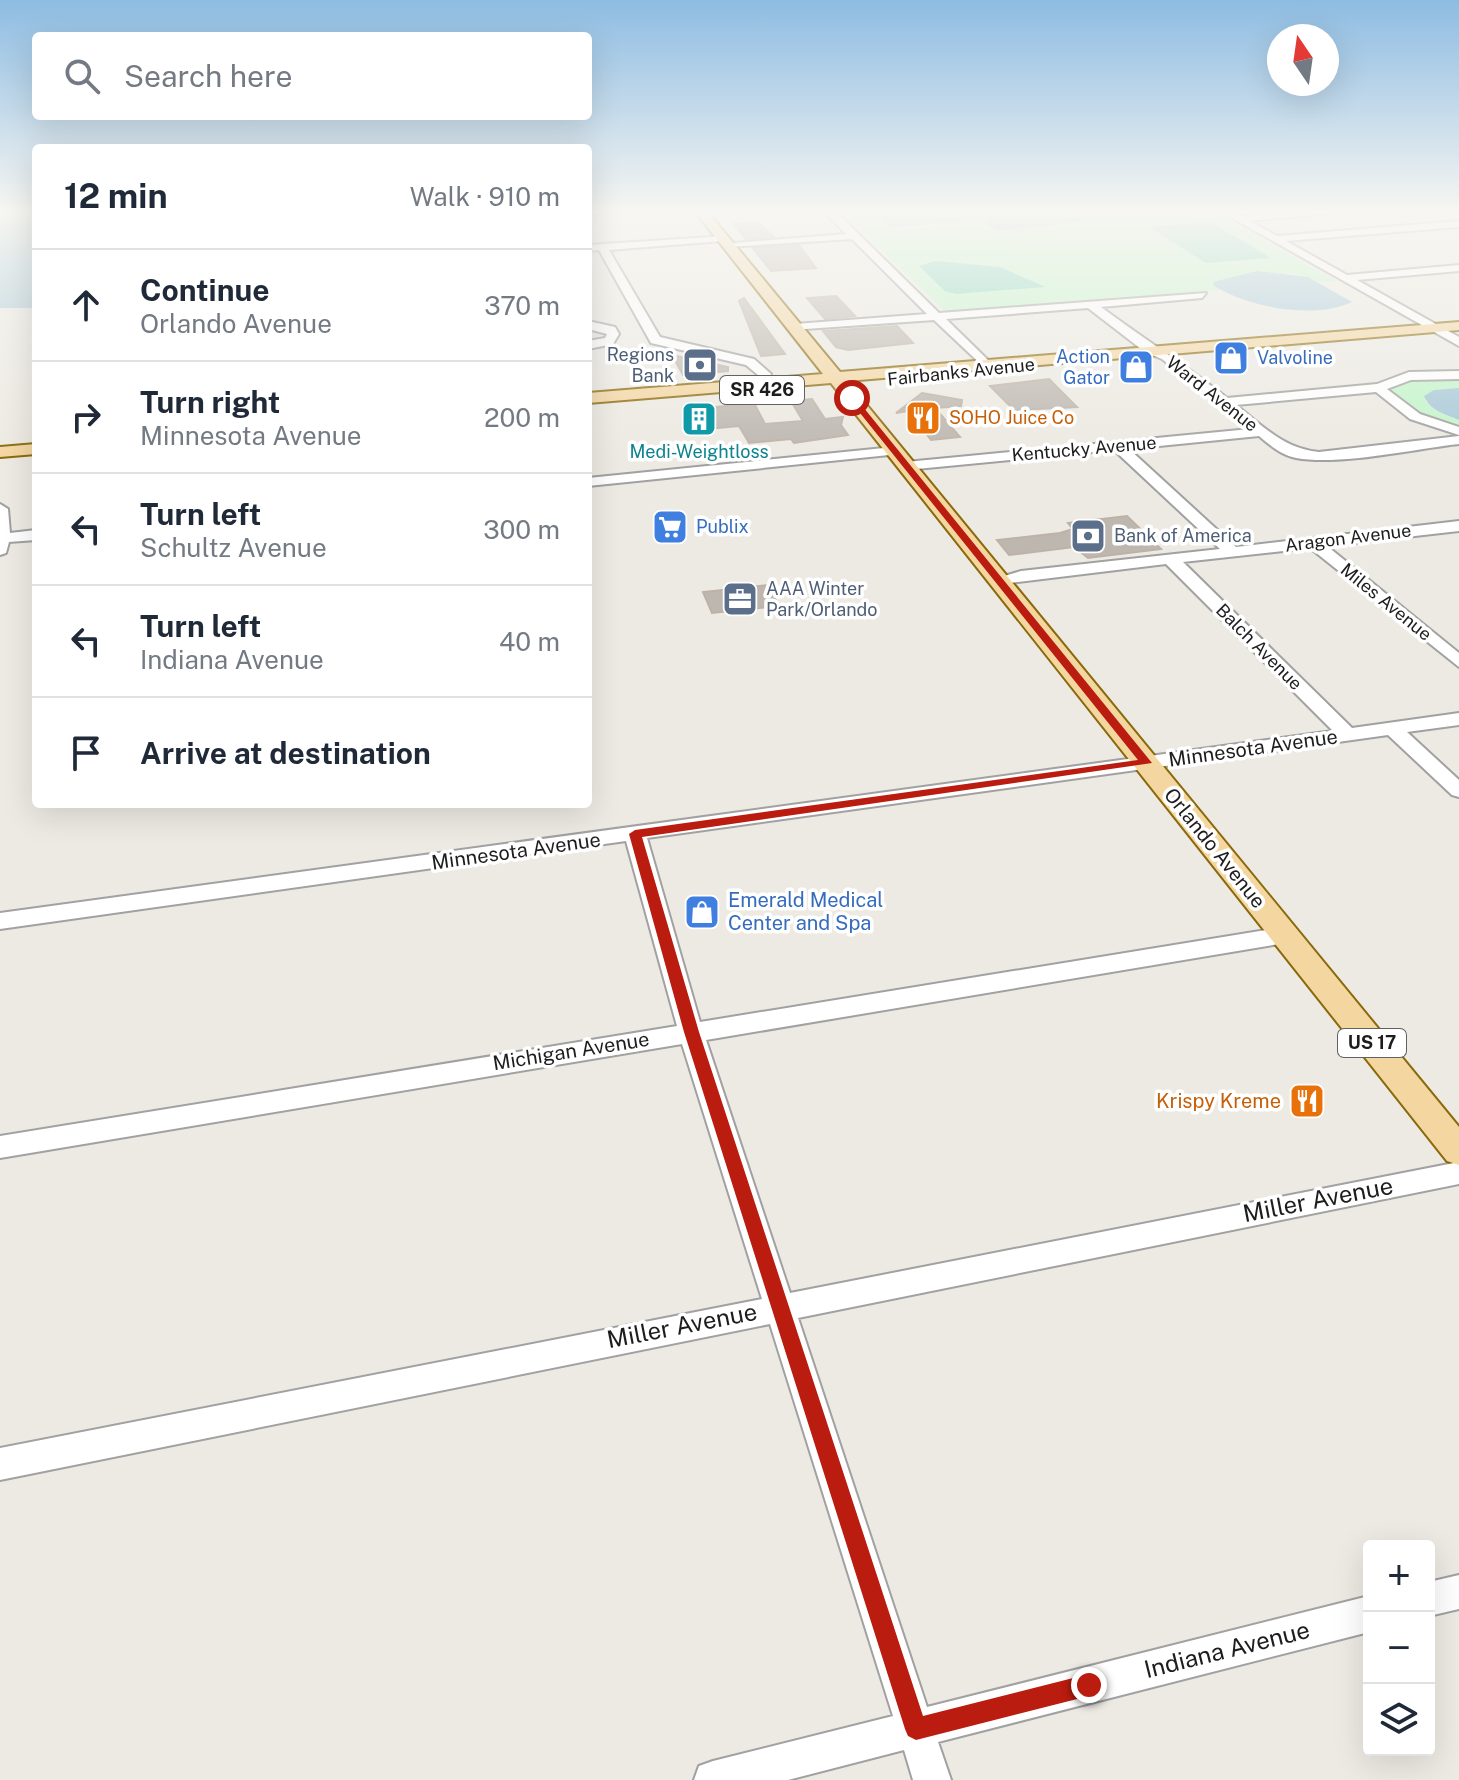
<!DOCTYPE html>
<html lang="en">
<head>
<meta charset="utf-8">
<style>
  :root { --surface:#fff; --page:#f2f2f3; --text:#1f2937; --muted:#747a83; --line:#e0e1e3 }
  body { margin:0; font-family:"Public Sans",sans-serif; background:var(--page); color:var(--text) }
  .controls { position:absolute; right:24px; bottom:24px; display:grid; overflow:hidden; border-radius:8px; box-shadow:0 8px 32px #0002 }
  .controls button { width:72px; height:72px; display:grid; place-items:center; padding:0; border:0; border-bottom:2px solid var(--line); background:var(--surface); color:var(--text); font:40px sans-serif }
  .compass { position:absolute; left:1267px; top:24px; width:72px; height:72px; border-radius:50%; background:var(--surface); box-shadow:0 8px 32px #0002; rotate:347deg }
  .stop { position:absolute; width:24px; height:24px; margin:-18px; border:6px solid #ba1c0f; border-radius:50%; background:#fff }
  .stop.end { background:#ba1c0f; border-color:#fff; box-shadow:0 2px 8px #0008 }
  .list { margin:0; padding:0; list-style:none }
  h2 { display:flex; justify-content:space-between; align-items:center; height:104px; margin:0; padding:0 32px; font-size:34px }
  h2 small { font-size:26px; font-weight:400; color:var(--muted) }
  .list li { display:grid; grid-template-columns:52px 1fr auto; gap:24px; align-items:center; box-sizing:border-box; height:112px; padding:0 32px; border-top:2px solid var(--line) }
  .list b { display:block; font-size:30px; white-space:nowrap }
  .list p { margin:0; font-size:26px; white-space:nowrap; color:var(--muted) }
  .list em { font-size:26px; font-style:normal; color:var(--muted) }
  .icon { flex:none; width:44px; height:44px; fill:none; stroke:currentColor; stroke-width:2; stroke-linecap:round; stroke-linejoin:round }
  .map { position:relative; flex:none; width:1459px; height:1780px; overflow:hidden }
  .search { position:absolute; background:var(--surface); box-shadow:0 8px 32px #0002; left:32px; top:32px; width:560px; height:88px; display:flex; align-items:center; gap:20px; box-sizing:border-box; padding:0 28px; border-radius:8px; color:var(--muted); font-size:30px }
  .panel { position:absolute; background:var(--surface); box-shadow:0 8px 32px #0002; left:32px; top:144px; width:560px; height:664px; border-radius:8px }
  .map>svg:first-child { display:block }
  .park { fill:#c2f5ca }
  .pitch { fill:#86d7be }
  .water { fill:#a6c9d8 }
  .building { fill:#bdb7b0; stroke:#bdb2a7; stroke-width:2 }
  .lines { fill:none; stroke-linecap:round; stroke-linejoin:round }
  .minor-casing { stroke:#a1a1a1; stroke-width:4 }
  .major-casing { stroke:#8a690b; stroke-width:4 }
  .minor { fill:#fff; fill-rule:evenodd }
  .major { fill:#f4d6a1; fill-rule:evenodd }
  .route { fill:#ba1c0f }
  .labels { text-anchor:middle; stroke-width:7; stroke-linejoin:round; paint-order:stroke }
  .far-service-label { font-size:18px; fill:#4e5e75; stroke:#fff; text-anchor:start }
  .far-shop-label { font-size:18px; fill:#366cbe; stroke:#fff; text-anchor:start }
  .far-street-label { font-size:18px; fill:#1d1d1d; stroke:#fff }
  .shield { fill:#fff; stroke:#616161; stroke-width:2 }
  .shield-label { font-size:18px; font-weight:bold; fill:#1d1d1d }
  .far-food-label { font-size:18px; fill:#c56008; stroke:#fff; text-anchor:start }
  .far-culture-label { font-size:18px; fill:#0d838f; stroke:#fff }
  .street-label { font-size:20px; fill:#1d1d1d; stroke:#fff }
  .shop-label { font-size:20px; fill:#366cbe; stroke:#fff; text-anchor:start }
  .food-label { font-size:20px; fill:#c56008; stroke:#fff; text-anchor:end }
  .near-street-label { font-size:24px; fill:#1d1d1d; stroke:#fff }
</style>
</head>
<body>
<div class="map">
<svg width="1459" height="1780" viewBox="0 0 1459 1780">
  <rect width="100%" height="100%" fill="#edeae3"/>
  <path class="park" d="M839 210H891L881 216 882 222C897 234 933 227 952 225L956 215 947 210H984L987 221 1031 228 1085 220 1087 214 1083 210H1211L1336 281 1319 282 1292 273 1214 286 1221 290 946 312Z
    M1459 376V388L1434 390 1425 401 1436 411 1459 420V428L1422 417 1390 397 1391 388 1409 380Z"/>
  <path class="pitch" d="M1211 222 1271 258 1206 263 1149 227Z
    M935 261 1000 267 1045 287 956 294 945 291 919 266Z"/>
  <path class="water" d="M0 210H36V308H0Z
    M891 210H947L962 222 891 227 879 218Z
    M984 210H1083L1087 217 1079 222 1000 231 987 225Z
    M1257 271 1308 277 1352 302C1314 320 1248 307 1214 286L1213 282Z
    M1459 388V420C1445 414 1430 411 1424 396L1434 390Z"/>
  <path class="building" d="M758 222 774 237 746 239 733 224Z
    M799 245 816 268 771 271 753 248Z
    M836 296 855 316 825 319 807 298Z
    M744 298 785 354 761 356 739 301Z
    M897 326 913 343 848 350 836 347 823 331Z
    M672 355 728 367V371L683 375Z
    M1049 379 1077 407 1014 410 990 386Z
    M922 393 962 400 961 406 935 408 960 437 931 440 908 411 896 413Z
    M812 399 825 419 843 417 841 425 848 435 794 443 791 439 749 443 739 426 697 430 686 410 754 403 765 424 803 421 791 401Z
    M1127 516 1161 549 1088 558 1074 547 1009 555 997 540 1060 533 1073 529 1068 523Z
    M768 585 779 606 712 613 703 592Z"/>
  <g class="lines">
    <defs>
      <path id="minor" d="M588 210H623L588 215Z
        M823 210H834L939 313 1206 293 1202 298 1101 307C1143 338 1185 365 1227 398L1377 384 1409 372 1459 371V379L1411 380 1387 389 1420 414 1459 427V435L1410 419 1376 392 1236 405C1263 426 1284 449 1319 452L1459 436V444C1414 449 1339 466 1296 458 1281 455 1271 446 1259 436L1129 449 1236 547 1459 521V531L1327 546 1459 653V667L1310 548 1183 562 1352 728 1459 713V725L1407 732 1459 780V797L1452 795 1388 735 647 838 700 1022 1285 927 1296 935 1285 943 706 1040 790 1293 1459 1162V1184L798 1318 927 1707 1369 1596V1632L938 1742 951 1780H913L904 1750 788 1780H694L699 1766 713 1761 893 1716 770 1324 0 1480V1448L762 1299 682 1044 0 1158V1136L677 1026 626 841 0 929V913L1333 731 1166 564 994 585V579L1021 571 1220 549 1114 450 906 470 899 466 906 462 1250 429 1162 359 1145 352 1088 308 946 319 990 362 992 365 986 369 934 320 791 330 789 328 795 324 927 314 852 239 727 247 722 244 846 234Z
        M1218 210H1230L1241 216 1362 210 1250 221 1277 236 1459 221V227L1286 241 1347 275 1459 265V271L1357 280 1459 337V346Z
        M726 236 722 241 609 250 660 337 754 359 771 374 766 386H756L758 375 746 365 651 343 599 250 588 251 589 245Z
        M588 321 615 327 619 334 613 344 588 349V341L605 338 607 334 588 329Z
        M894 447 899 448V454L588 486V478Z
        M0 504 8 509 10 533 36 530V540L9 542 6 553 0 555Z
        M1459 1575V1609L1429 1616V1582Z"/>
      <path id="major" d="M694 210H706L840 372 1459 322V330L847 381 1459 1127V1165L1447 1161 831 383 588 403V393L823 374Z
        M36 444V454L0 457V447Z"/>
    </defs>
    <use href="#minor" class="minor-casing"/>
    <use href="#major" class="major-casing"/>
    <use href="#minor" class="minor"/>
    <use href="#major" class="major"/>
  </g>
  <linearGradient id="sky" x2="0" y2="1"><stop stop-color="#8dbce2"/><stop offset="0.46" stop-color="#f7f6f2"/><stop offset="1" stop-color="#f7f6f2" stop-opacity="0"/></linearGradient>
  <rect width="1459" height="459" fill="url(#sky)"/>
  <path class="route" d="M855 397 1152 763 642 837 699 1032 923 1716 1089 1674 1096 1678 1099 1685 1096 1693 1089 1696 916 1740 908 1736 905 1729 684 1032 629 834 635 830 1138 760 848 398Z"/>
  <defs>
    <symbol id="shop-square" viewBox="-11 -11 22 22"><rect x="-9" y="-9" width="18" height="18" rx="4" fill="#3f7fe0" stroke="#fff"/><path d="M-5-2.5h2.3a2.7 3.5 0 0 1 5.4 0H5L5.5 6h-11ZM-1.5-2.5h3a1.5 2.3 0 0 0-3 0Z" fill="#fff"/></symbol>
    <symbol id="bank-square" viewBox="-11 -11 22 22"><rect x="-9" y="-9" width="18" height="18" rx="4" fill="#5c6f8a" stroke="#fff"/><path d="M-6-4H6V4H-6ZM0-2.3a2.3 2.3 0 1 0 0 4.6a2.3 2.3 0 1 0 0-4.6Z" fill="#fff"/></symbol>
    <symbol id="restaurant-square" viewBox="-11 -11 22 22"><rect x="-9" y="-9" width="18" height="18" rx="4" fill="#e8710a" stroke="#fff"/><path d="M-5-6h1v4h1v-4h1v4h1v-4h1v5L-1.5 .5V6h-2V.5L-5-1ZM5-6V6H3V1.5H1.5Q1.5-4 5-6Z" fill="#fff"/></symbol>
    <symbol id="building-square" viewBox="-11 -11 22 22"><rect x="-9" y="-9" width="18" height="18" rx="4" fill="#0f9aa8" stroke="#fff"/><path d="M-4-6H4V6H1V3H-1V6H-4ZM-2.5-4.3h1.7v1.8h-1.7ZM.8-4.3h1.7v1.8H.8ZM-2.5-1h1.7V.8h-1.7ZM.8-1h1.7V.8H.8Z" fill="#fff"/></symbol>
    <symbol id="supermarket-square" viewBox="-11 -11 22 22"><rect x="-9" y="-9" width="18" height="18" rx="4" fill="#3f7fe0" stroke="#fff"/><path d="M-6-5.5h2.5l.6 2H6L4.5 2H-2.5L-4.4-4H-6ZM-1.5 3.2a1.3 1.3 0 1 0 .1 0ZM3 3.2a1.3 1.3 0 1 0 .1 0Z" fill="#fff"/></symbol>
    <symbol id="office-square" viewBox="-11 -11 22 22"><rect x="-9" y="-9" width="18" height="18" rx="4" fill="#5c6f8a" stroke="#fff"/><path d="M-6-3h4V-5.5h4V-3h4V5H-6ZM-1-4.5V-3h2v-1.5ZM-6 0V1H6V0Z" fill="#fff"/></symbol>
  </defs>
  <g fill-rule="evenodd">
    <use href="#shop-square" x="1211" y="338" width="40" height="40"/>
    <use href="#bank-square" x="680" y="345" width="40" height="40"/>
    <use href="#shop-square" x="1116" y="347" width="40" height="40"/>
    <use href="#restaurant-square" x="903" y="398" width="40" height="40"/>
    <use href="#building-square" x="679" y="399" width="40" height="40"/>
    <use href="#supermarket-square" x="650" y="507" width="40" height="40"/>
    <use href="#bank-square" x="1068" y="516" width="40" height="40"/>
    <use href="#office-square" x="720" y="579" width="40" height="40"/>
    <use href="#shop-square" x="682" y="892" width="40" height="40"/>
    <use href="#restaurant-square" x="1287" y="1081" width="40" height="40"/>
  </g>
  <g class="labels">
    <g class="far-service-label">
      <text x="674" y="361" text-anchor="end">Regions<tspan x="674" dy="21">Bank</tspan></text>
      <text x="1114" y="542">Bank of America</text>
      <text x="766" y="595">AAA Winter<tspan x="766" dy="21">Park/Orlando</tspan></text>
    </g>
    <g class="far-shop-label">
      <text x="1110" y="363" text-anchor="end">Action<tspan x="1110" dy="21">Gator</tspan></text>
      <text x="1257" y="364">Valvoline</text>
      <text x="696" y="533">Publix</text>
    </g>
    <g class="far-street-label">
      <text transform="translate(961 372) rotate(-6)" y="6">Fairbanks Avenue</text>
      <text transform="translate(1212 394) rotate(38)" y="6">Ward Avenue</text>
      <text transform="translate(1084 449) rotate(-5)" y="6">Kentucky Avenue</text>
      <text transform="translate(1348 538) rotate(-7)" y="6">Aragon Avenue</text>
      <text transform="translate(1386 602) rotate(39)" y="6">Miles Avenue</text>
      <text transform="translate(1259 647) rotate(45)" y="6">Balch Avenue</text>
    </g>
    <g class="shield">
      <rect x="720" y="376" width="84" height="28" rx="6"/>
      <rect x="1338" y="1029" width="68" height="28" rx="6"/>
    </g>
    <g class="shield-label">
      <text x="762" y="396">SR 426</text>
      <text x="1372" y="1049">US 17</text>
    </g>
    <g class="far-food-label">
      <text x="949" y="424">SOHO Juice Co</text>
    </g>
    <g class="far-culture-label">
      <text x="699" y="458">Medi-Weightloss</text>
    </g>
    <g class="street-label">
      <text transform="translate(1253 748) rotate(-8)" y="7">Minnesota Avenue</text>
      <text transform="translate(1215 848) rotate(51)" y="7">Orlando Avenue</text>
      <text transform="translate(516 851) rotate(-8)" y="7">Minnesota Avenue</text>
      <text transform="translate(571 1051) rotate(-9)" y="7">Michigan Avenue</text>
    </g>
    <g class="shop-label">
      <text x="728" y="907">Emerald Medical<tspan x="728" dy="23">Center and Spa</tspan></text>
    </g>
    <g class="food-label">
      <text x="1281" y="1108">Krispy Kreme</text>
    </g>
    <g class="near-street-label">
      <text transform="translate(1318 1200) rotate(-11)" y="8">Miller Avenue</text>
      <text transform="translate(682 1326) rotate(-11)" y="8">Miller Avenue</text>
      <text transform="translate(1227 1650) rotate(-14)" y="8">Indiana Avenue</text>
    </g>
  </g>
</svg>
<div class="controls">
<button>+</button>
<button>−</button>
<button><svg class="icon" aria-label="layers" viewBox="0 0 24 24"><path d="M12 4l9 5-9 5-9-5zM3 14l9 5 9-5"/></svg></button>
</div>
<svg class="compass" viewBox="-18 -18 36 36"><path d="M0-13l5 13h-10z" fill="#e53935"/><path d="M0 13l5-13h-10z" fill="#747a83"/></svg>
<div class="stop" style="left:852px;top:398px"></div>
<div class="stop end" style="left:1089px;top:1685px"></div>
<div class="search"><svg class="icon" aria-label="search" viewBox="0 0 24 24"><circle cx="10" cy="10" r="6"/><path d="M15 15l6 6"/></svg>Search here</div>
<section class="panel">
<h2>12 min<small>Walk · 910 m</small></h2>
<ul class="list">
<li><svg class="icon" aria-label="ahead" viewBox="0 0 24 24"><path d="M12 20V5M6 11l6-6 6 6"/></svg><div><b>Continue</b><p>Orlando Avenue</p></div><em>370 m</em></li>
<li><svg class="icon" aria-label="right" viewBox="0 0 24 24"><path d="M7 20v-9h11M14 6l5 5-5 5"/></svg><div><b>Turn right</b><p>Minnesota Avenue</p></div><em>200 m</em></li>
<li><svg class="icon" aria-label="left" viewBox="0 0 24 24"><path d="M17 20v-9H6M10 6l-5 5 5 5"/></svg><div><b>Turn left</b><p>Schultz Avenue</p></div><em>300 m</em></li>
<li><svg class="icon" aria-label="left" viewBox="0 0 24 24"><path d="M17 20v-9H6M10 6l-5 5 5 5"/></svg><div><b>Turn left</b><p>Indiana Avenue</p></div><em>40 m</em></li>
<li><svg class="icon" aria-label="arrive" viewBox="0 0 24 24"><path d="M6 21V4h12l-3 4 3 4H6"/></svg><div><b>Arrive at destination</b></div></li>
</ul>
</section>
</div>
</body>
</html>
